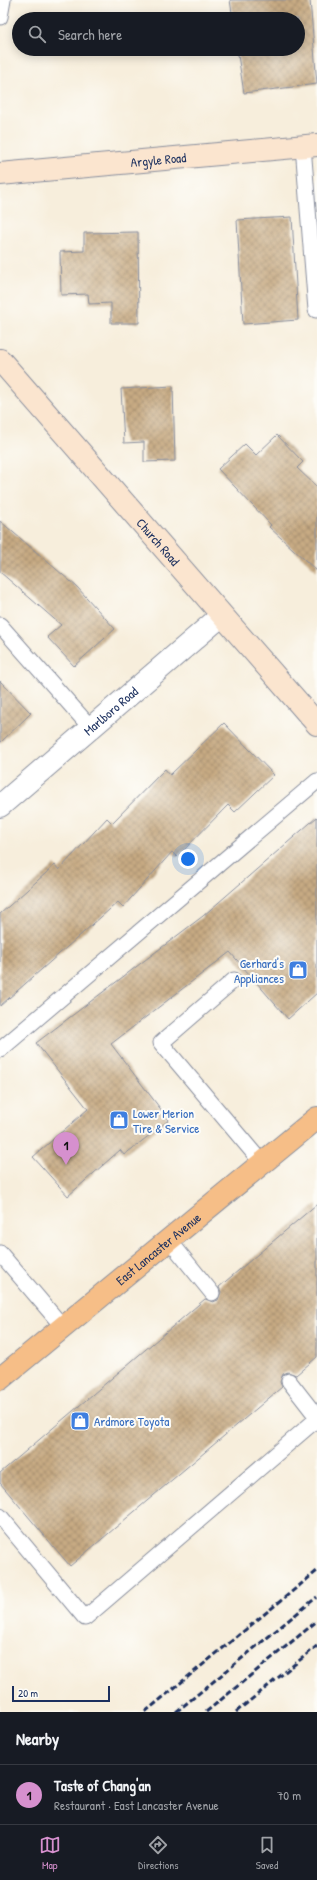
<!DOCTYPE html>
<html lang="en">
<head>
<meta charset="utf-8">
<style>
  :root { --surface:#171b24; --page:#20242c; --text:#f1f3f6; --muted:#9ea1a6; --line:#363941; --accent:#d690ce }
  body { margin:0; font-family:"Patrick Hand",sans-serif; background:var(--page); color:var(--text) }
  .scale { position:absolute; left:12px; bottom:10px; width:98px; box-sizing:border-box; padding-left:4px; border:2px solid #1b2f5e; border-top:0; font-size:11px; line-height:14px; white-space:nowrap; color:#1b2f5e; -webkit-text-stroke:3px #fdfcf7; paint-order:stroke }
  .you { position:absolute; left:188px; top:859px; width:14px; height:14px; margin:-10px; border:3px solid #fff; border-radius:50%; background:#1a73e8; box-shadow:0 0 0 6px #1a73e833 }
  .badge { display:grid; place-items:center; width:26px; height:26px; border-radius:50%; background:var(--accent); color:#111; font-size:13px; font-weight:700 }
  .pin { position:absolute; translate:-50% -33px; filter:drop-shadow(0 1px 2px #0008) }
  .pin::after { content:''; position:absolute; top:21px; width:14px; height:12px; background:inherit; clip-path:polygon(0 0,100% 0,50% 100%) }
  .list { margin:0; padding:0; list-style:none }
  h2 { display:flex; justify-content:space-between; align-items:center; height:52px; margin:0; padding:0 16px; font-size:17px }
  h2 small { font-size:13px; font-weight:400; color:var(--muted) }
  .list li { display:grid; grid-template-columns:26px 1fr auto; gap:12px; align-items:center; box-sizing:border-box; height:60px; padding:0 16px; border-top:1px solid var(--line) }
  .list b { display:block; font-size:15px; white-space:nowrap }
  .list p { margin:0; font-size:13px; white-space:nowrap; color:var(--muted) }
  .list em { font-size:13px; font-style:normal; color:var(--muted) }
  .icon { flex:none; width:22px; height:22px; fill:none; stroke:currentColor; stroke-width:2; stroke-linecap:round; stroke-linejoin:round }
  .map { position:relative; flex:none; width:317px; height:1712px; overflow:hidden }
  .search { position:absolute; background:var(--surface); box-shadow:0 2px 10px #0003; left:12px; right:12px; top:12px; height:44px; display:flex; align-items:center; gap:10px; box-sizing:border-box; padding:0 14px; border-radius:22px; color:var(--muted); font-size:15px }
  .sheet { height:112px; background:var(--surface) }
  nav { display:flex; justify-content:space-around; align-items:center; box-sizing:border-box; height:56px; border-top:1px solid var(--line); background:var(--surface); font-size:11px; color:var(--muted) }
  nav a { display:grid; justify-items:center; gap:2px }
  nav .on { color:var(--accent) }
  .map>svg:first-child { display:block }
  .building { fill:url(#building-cross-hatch) }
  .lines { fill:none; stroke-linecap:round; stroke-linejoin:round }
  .lane-casing { stroke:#898e9d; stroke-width:17 }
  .street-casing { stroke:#898e9d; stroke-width:24 }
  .secondary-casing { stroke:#898e9d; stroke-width:24 }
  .highway-casing { stroke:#898e9d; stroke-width:24 }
  .lane { stroke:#fff; stroke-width:15 }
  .street { stroke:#fff; stroke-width:22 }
  .secondary { stroke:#fbe5cf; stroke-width:22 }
  .highway { stroke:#f6be87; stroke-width:22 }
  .rail { stroke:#1b2f5e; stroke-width:3; stroke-dasharray:6 3; stroke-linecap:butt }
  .labels { text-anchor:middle; stroke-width:4; stroke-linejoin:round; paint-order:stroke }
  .street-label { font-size:13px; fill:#1b2f5e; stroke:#fdfcf7 }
  .shop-label { font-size:13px; fill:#366cbe; stroke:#fdfcf7; text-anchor:start }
</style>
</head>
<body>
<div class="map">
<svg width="317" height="1712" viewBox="0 0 317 1712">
  <defs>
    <pattern id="building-cross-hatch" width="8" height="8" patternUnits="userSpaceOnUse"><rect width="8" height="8" fill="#c7aa83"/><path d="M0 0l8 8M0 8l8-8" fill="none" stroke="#a18b6e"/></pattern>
  </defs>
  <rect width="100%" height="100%" fill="#fdfcf7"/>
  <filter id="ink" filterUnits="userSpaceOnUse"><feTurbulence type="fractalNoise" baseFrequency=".025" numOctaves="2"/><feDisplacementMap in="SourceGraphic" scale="8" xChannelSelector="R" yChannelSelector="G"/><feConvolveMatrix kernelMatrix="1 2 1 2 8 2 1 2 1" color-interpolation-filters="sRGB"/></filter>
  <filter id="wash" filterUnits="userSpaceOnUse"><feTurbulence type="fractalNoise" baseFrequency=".012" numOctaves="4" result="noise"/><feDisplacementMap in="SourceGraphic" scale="16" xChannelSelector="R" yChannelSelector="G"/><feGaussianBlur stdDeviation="0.9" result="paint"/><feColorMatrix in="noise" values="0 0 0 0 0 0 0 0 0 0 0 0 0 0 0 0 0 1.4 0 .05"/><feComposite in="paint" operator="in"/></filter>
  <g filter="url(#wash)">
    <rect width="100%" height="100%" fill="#f7eedc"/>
    <g id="blocks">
      <path class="building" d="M230 0H310L317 84 244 93 237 49H298V19H233Z
        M292 217 298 320 243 324 237 220Z
        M138 232 139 323H111V303L89 304 88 294 61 295 60 252 84 251V233Z
        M173 386 175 461 144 462V442L124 443 121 389Z
        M277 435 303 462 297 468 317 487V571L269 527 271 525 218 469 245 444 256 455Z
        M0 521 77 587 115 629 74 666 47 637 61 625 0 572Z
        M0 681 31 713 0 743Z
        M224 723 274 775 235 812 228 805 177 857 172 852 123 907 118 902 0 1006V914L55 865 59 870 107 818 112 823 165 769 170 775Z
        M317 817V993L288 1019 230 952 111 1044 169 1120 124 1155 120 1150 68 1196 33 1157 88 1109 36 1043 203 916Z
        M317 1204V1357L296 1375 288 1372 283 1374 280 1382 282 1387 70 1566 0 1483V1473L205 1299 213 1302 218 1300 221 1292 219 1287Z"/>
    </g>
  </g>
  <g filter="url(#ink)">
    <use href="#blocks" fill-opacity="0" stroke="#898e9d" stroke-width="1"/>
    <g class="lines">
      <defs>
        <path id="lane" d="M0 17 3 0
          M303 146 316 310
          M0 625 91 728
          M234 980 161 1043 262 1163
          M0 1050 317 781
          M169 1240 212 1293
          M0 1253 63 1327
          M289 1381 317 1417
          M0 1516 85 1618 317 1419"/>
        <g id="street">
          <path id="s1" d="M0 806 221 616"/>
        </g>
        <g id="secondary">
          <path id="s2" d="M0 174 317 145"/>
          <path id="s3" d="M0 360 317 724"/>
        </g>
        <g id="highway">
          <path id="s4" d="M0 1379 317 1118"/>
        </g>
      </defs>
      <use href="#lane" class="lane-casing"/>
      <use href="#street" class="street-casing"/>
      <use href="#secondary" class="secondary-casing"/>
      <use href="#highway" class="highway-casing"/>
      <use href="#lane" class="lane"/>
      <use href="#street" class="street"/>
      <use href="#secondary" class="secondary"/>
      <use href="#highway" class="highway"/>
      <path class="rail" d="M145 1712 317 1571
        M176 1712 317 1597
        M206 1712 317 1621
        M236 1712 317 1646"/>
    </g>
  </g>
  <defs>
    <symbol id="shop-square" viewBox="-11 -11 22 22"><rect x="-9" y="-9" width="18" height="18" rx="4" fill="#3f7fe0" stroke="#fdfcf7"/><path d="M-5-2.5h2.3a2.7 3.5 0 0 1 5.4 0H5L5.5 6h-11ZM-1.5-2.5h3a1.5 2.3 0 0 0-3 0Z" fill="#fff"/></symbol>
  </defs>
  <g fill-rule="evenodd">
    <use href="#shop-square" x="287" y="959" width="22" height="22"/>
    <use href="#shop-square" x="108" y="1109" width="22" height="22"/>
    <use href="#shop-square" x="69" y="1410" width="22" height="22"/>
  </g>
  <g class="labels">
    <g class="street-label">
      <text dy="5" stroke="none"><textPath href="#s2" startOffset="159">Argyle Road</textPath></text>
      <text dy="5" stroke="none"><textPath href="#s3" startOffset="241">Church Road</textPath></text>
      <text dy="5" stroke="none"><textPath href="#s1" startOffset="146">Marlboro Road</textPath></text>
      <text dy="5" stroke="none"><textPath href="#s4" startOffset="205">East Lancaster Avenue</textPath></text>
    </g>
    <g class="shop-label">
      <text x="284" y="968" text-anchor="end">Gerhard's<tspan x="284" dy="15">Appliances</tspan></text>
      <text x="133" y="1118">Lower Merion<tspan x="133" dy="15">Tire &amp; Service</tspan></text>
      <text x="94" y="1426">Ardmore Toyota</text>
    </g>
  </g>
</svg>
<div class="scale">20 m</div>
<div class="you"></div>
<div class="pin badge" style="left:66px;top:1165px">1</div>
<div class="search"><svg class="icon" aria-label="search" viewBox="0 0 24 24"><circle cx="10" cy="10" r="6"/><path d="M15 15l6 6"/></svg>Search here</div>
</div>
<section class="sheet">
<h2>Nearby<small></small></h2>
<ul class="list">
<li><span class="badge">1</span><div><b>Taste of Chang'an</b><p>Restaurant · East Lancaster Avenue</p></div><em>70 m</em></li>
</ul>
</section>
<nav>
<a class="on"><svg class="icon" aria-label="map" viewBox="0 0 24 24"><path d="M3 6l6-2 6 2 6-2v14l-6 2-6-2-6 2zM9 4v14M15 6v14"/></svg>Map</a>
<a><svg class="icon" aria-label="directions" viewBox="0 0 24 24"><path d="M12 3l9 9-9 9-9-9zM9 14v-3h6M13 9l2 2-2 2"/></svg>Directions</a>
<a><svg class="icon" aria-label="saved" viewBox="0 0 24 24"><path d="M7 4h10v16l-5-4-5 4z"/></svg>Saved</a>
</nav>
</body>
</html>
